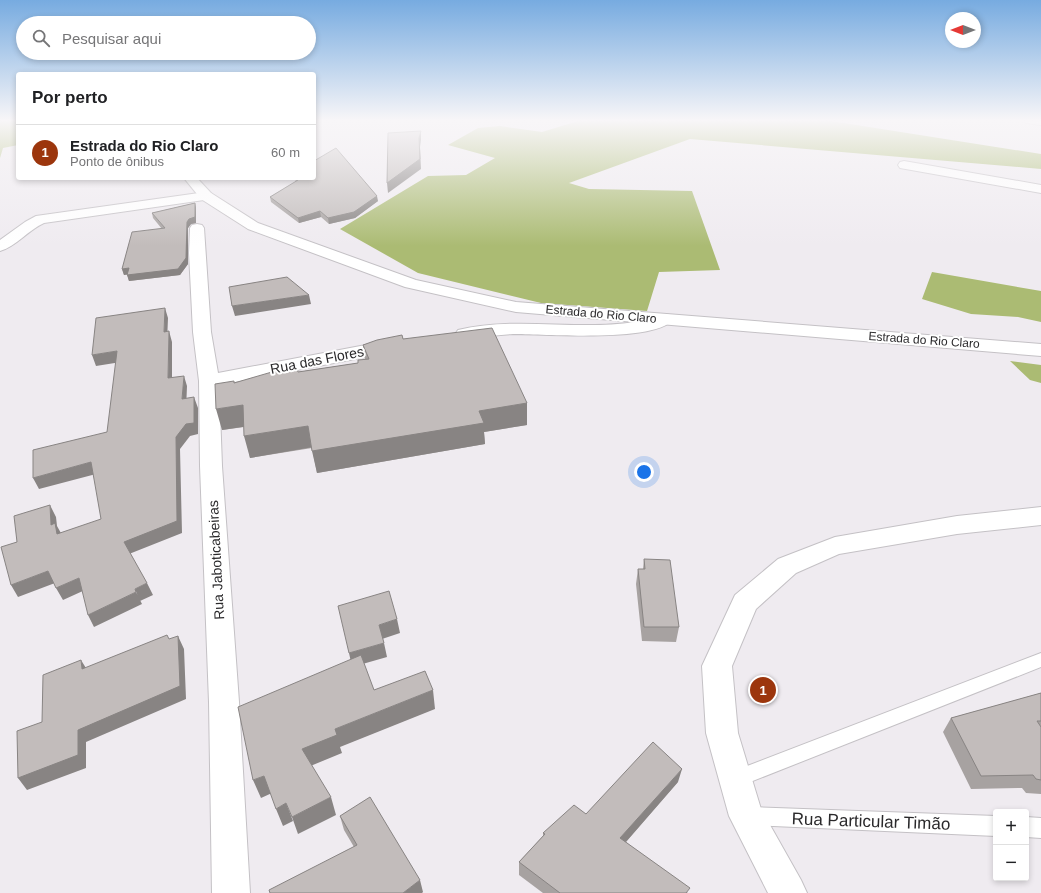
<!DOCTYPE html>
<html lang="pt">
<head>
<meta charset="utf-8">
<style>
  :root { --surface:#fff; --page:#f2f2f2; --text:#202124; --muted:#757577; --line:#e0e0e0; --accent:#9c360d }
  body { margin:0; font-family:Helvetica,sans-serif; background:var(--page); color:var(--text) }
  .controls { position:absolute; right:12px; bottom:12px; display:grid; overflow:hidden; border-radius:4px; box-shadow:0 2px 6px #0003 }
  .controls button { width:36px; height:36px; display:grid; place-items:center; padding:0; border:0; border-bottom:1px solid var(--line); background:var(--surface); color:var(--text); font:20px sans-serif }
  .compass { position:absolute; left:945px; top:12px; width:36px; height:36px; border-radius:50%; background:var(--surface); box-shadow:0 2px 6px #0003; rotate:270deg }
  .you { position:absolute; left:644px; top:472px; width:14px; height:14px; margin:-10px; border:3px solid #fff; border-radius:50%; background:#1a73e8; box-shadow:0 0 0 6px #1a73e833 }
  .badge { display:grid; place-items:center; width:26px; height:26px; border-radius:50%; background:var(--accent); color:#fff; font-size:13px; font-weight:700 }
  .pin { position:absolute; translate:-50% -50%; border:2px solid #fff; box-shadow:0 1px 4px #0006 }
  .list { margin:0; padding:0; list-style:none }
  h2 { display:flex; justify-content:space-between; align-items:center; height:52px; margin:0; padding:0 16px; font-size:17px }
  h2 small { font-size:13px; font-weight:400; color:var(--muted) }
  .list li { display:grid; grid-template-columns:26px 1fr auto; gap:12px; align-items:center; box-sizing:border-box; height:56px; padding:0 16px; border-top:1px solid var(--line) }
  .list b { display:block; font-size:15px; white-space:nowrap }
  .list p { margin:0; font-size:13px; white-space:nowrap; color:var(--muted) }
  .list em { font-size:13px; font-style:normal; color:var(--muted) }
  .icon { flex:none; width:22px; height:22px; fill:none; stroke:currentColor; stroke-width:2; stroke-linecap:round; stroke-linejoin:round }
  .map { position:relative; flex:none; width:1041px; height:893px; overflow:hidden }
  .search { position:absolute; background:var(--surface); box-shadow:0 2px 6px #0003; left:16px; top:16px; width:300px; height:44px; display:flex; align-items:center; gap:10px; box-sizing:border-box; padding:0 14px; border-radius:22px; color:var(--muted); font-size:15px }
  .panel { position:absolute; background:var(--surface); box-shadow:0 2px 6px #0003; left:16px; top:72px; width:300px; height:108px; border-radius:4px }
  .map>svg:first-child { display:block }
  .forest { fill:#abbb73 }
  .lines { fill:none; stroke-linecap:round; stroke-linejoin:round }
  .service-casing { stroke:#c4c1c5; stroke-width:2 }
  .minor-casing { stroke:#c4c1c5; stroke-width:2 }
  .secondary-casing { stroke:#c4c1c5; stroke-width:2 }
  .service { fill:#fff; fill-rule:evenodd }
  .minor { fill:#fff; fill-rule:evenodd }
  .secondary { fill:#fff; fill-rule:evenodd }
  .wall { fill:#a7a2a1 }
  .shaded-wall { fill:#888483 }
  .building { fill:#c2bcbb; stroke:#888483 }
  .labels { text-anchor:middle; stroke-width:4; stroke-linejoin:round; paint-order:stroke }
  .far-street-label { font-size:12px; fill:#2a292b; stroke:#fff }
  .street-label { font-size:14px; fill:#2a292b; stroke:#fff }
  .near-street-label { font-size:17px; fill:#2a292b; stroke:#fff }
</style>
</head>
<body>
<div class="map">
<svg width="1041" height="893" viewBox="0 0 1041 893">
  <rect width="100%" height="100%" fill="#efebf0"/>
  <path class="forest" d="M0 121H18V145L3 148 0 158Z
    M578 121H831L1041 154V169L690 139 569 183 589 189 692 191 720 270 659 272 647 311 541 303 418 273 340 229 428 176 466 175 495 158 448 145 478 128 500 126 542 132Z
    M932 272 1041 291V322L1018 317 971 314 922 299Z
    M1010 361 1041 365V383L1030 380Z"/>
  <g class="lines">
    <defs>
      <path id="service" d="M1041 653V667L735 788 729 785 726 779 729 773Z
        M750 807 996 816V836L750 825 743 823 741 816 743 809Z
        M1026 817 1041 818V838L1026 837Z"/>
      <path id="minor" d="M904 161 1041 185V193L900 168 898 165 900 162Z
        M206 192 211 193 213 196 211 199 44 223C28 230 17 246 0 251V240L25 222 36 216Z
        M197 224 202 225 204 228 211 332 218 373 392 340 399 342 401 346 399 350 392 352 219 385 222 466 239 702 250 893H212L209 702 200 466 199 381 193 332 189 253 190 228 192 225Z
        M664 314 670 315 673 319C657 343 543 334 513 334 497 335 480 337 464 339L458 338 455 334 458 330C516 316 576 331 635 322 645 320 654 316 664 314Z"/>
      <path id="secondary" d="M1025 121H1041V125L1026 123Z
        M184 178H197L211 193 258 223 416 280 516 302 1041 344V356L516 312 405 287 248 229 201 199Z
        M1041 507V525L957 534 839 554 796 573 756 609 732 666 738 733 761 809 801 880 807 893H768L729 816 706 733 702 666 735 595 778 559 835 537 957 516Z"/>
    </defs>
    <use href="#service" class="service-casing"/>
    <use href="#minor" class="minor-casing"/>
    <use href="#secondary" class="secondary-casing"/>
    <use href="#service" class="service"/>
    <use href="#minor" class="minor"/>
    <use href="#secondary" class="secondary"/>
  </g>
  <path class="wall" d="M296 178H314L378 201 355 218 329 224 321 217 299 223 271 202 270 197 296 182 295 179H296Z
    M195 203 196 208V223L191 224 188 228V264L180 275 129 281 127 274 124 275 122 269 162 229 153 218 152 213Z
    M403 339 527 403V425L484 432 485 444 317 473 312 448 250 458 244 427 222 430 234 383 298 372 358 363 365 359 363 345Z
    M644 559 679 627 676 642 642 641 636 584 638 569H643Z
    M1041 693V794L1026 793 1022 788 971 789 943 732 951 718Z
    M678 782 626 842 688 893H543L519 875V862L543 836V833Z
    M340 816 423 892 354 847 344 830Z"/>
  <path class="shaded-wall" d="M421 131V140L420 147 421 169 388 193 387 183 419 138Z
    M377 196 378 201 355 218 329 224 328 218Z
    M195 203 196 208V223L191 224 188 228V264L180 275 129 281 127 275 187 222Z
    M320 211 321 217 299 223 298 218Z
    M129 268 131 274 124 275 122 269Z
    M309 295 311 304 235 316 232 306Z
    M165 308 168 318 167 342 164 332Z
    M169 331 172 342V389L168 378Z
    M117 351 121 362 96 366 92 355Z
    M184 376 187 386 186 410 182 399Z
    M194 397 198 408V434L190 436 180 449 182 533 129 554 124 542 176 437Z
    M527 403V425L484 432 485 444 317 473 312 451 479 411Z
    M243 405 249 426 222 430 216 409Z
    M308 426 313 447 250 458 244 436Z
    M91 462 96 474 39 489 33 478Z
    M50 505 56 517 57 526 62 535 63 546 51 525Z
    M48 571 55 583 18 597 11 585Z
    M79 578 85 590 63 600 56 588Z
    M147 583 153 595 140 601 135 589Z
    M136 592 142 604 94 627 88 615Z
    M397 619 400 633 382 639 379 625Z
    M178 636 184 649 186 699 86 742V768L27 790 18 778 78 730Z
    M384 643 387 657 352 667 349 653Z
    M81 660 89 673 82 669Z
    M433 690 435 709 340 747 342 753 308 767 302 749 335 729Z
    M682 769 678 782 618 851 620 838Z
    M264 776 272 793 261 798 253 780Z
    M331 797 336 815 298 834 292 817Z
    M286 803 293 821 283 826 276 809Z
    M420 880 423 892 422 893H403Z"/>
  <path class="building" d="M421 131 419 138 420 159 387 183 388 133Z
    M336 148 377 196 354 212 328 218 320 211 298 218 270 197 298 180 295 179 298 178H314V161Z
    M195 203V217L189 219 187 222 186 258 178 269 127 275 129 268 122 269 132 232 165 228 152 213Z
    M287 277 309 295 232 306 229 287Z
    M165 308 164 332 169 331 168 378 184 376 182 399 194 397V423L186 424 176 437 177 521 124 542 147 583 135 589 136 592 88 615 79 578 56 588 48 571 11 585 1 547 17 542 14 516 50 505 51 525 55 523 57 534 101 519 91 462 33 478V450L107 432 117 351 92 355 96 318Z
    M492 328 527 403 479 411 484 423 312 451 308 426 244 436 243 405 216 409 215 384 234 381V383L296 365 298 372 358 363V360L369 359 363 345 377 340 402 335 403 339Z
    M644 559 670 560 679 627H644L638 569H645Z
    M389 591 397 619 379 625 384 643 349 653 338 606Z
    M167 635 169 639 178 636 180 686 78 730V755L18 778 17 731 42 722 43 675 81 660 82 669Z
    M361 655 374 690 425 671 433 690 335 729 337 735 302 749 331 797 292 817 286 803 276 809 264 776 253 780 238 707Z
    M1041 693V721H1037L1041 727V780L1036 779 1033 775 981 776 951 718Z
    M653 742 682 769 620 838 690 888 686 893H560L519 862 545 834 543 833 574 805 586 814Z
    M370 797 420 880 403 893H270L269 890 357 845 340 816Z"/>
  <linearGradient id="sky" x2="0" y2="1"><stop stop-color="#77abe0"/><stop offset="0.49" stop-color="#f8f6f8"/><stop offset="1" stop-color="#f8f6f8" stop-opacity="0"/></linearGradient>
  <rect width="1041" height="246" fill="url(#sky)"/>
  <g class="labels">
    <g class="far-street-label">
      <text transform="translate(601 314) rotate(5)" y="4">Estrada do Rio Claro</text>
      <text transform="translate(924 340) rotate(4)" y="4">Estrada do Rio Claro</text>
    </g>
    <g class="street-label">
      <text transform="translate(317 360) rotate(-11)" y="5">Rua das Flores</text>
      <text transform="translate(216 560) rotate(-93)" y="5">Rua Jaboticabeiras</text>
    </g>
    <g class="near-street-label">
      <text transform="translate(871 821) rotate(2)" y="6">Rua Particular Timão</text>
    </g>
  </g>
</svg>
<div class="controls">
<button>+</button>
<button>−</button>
</div>
<svg class="compass" viewBox="-18 -18 36 36"><path d="M0-13l5 13h-10z" fill="#e53935"/><path d="M0 13l5-13h-10z" fill="#757577"/></svg>
<div class="you"></div>
<div class="pin badge" style="left:763px;top:690px">1</div>
<div class="search"><svg class="icon" aria-label="search" viewBox="0 0 24 24"><circle cx="10" cy="10" r="6"/><path d="M15 15l6 6"/></svg>Pesquisar aqui</div>
<section class="panel">
<h2>Por perto<small></small></h2>
<ul class="list">
<li><span class="badge">1</span><div><b>Estrada do Rio Claro</b><p>Ponto de ônibus</p></div><em>60 m</em></li>
</ul>
</section>
</div>
</body>
</html>
